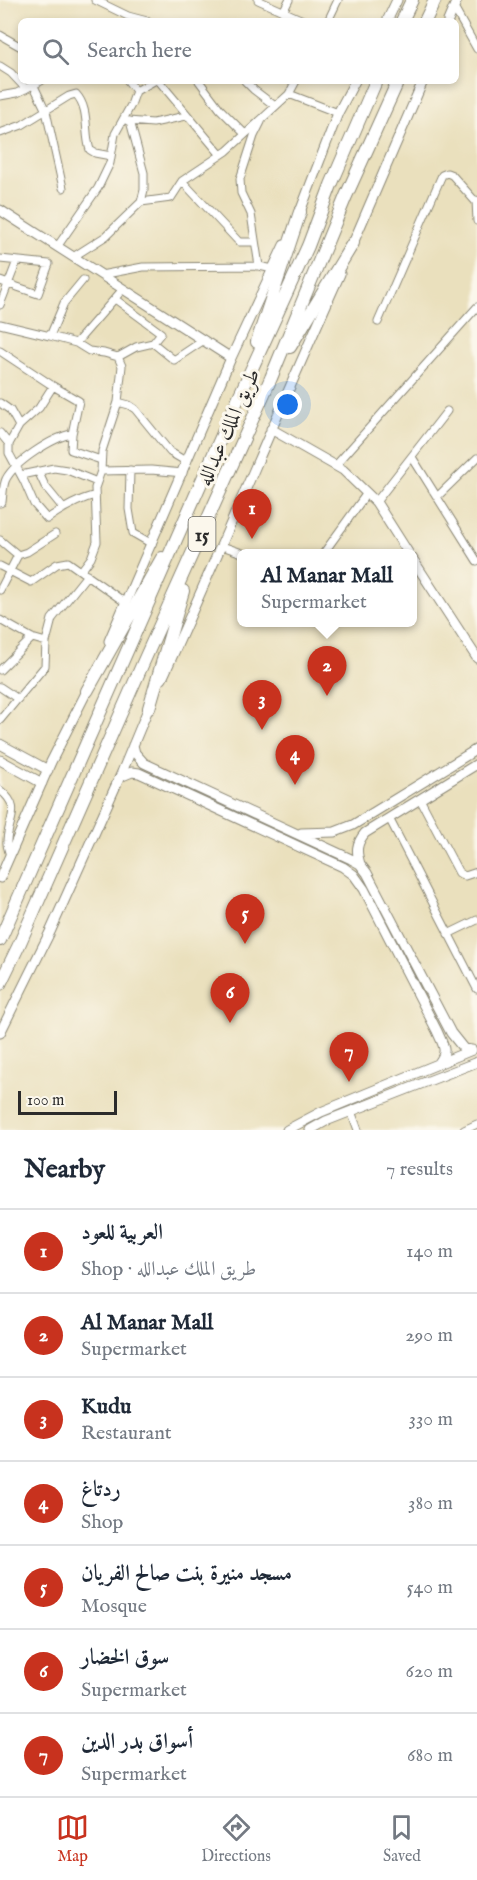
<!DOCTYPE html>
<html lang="en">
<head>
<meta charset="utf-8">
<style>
  :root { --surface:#fff; --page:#f2f2f3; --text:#1f2937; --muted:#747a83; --line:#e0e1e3; --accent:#c8321e }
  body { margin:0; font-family:"IM FELL English",Amiri,serif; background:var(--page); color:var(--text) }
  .scale { position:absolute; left:18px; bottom:15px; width:99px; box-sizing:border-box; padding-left:6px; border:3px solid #2b2b2b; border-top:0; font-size:16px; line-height:21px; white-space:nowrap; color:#2b2b2b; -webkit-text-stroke:4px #fbf7ec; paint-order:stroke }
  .you { position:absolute; left:288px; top:405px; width:21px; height:21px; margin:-15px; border:4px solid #fff; border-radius:50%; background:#1a73e8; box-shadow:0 0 0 9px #1a73e833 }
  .badge { display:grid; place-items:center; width:39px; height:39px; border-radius:50%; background:var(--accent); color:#fff; font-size:20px; font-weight:700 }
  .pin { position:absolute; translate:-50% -50px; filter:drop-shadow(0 2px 3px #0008) }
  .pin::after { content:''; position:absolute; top:32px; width:21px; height:18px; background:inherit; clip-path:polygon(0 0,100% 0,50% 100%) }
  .popup { position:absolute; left:237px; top:549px; width:180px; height:78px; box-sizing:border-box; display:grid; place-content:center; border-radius:9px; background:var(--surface); filter:drop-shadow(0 2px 4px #0005); font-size:20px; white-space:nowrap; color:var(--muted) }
  .popup b { font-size:22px; color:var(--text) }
  .popup::after { content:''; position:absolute; left:50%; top:100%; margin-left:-12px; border:12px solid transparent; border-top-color:var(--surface) }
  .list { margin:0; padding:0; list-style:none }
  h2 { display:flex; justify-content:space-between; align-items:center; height:78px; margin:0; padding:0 24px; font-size:26px }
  h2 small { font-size:20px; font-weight:400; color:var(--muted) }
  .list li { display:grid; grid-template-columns:39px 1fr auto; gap:18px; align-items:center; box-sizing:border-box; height:84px; padding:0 24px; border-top:2px solid var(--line) }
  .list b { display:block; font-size:22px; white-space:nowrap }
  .list p { margin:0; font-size:20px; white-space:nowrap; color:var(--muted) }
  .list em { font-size:20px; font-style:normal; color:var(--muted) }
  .icon { flex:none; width:33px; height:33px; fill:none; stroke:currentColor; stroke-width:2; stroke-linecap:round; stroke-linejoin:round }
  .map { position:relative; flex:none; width:477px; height:1130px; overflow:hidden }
  .search { position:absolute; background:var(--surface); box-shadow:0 3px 9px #0003; left:18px; right:18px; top:18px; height:66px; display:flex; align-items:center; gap:15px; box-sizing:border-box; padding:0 21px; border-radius:9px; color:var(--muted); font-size:22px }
  .sheet { height:666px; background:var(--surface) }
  nav { display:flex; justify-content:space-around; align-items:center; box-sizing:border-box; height:84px; border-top:2px solid var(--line); background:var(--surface); font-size:16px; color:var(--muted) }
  nav a { display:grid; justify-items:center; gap:3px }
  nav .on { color:var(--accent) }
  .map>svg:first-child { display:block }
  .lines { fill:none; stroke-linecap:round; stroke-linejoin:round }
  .street-casing { stroke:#8a8674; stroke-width:9 }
  .secondary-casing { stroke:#8a8674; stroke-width:11 }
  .highway-casing { stroke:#8a8674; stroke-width:14 }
  .street { stroke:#fff; stroke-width:7 }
  .secondary { stroke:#fff; stroke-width:9 }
  .highway { stroke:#fff; stroke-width:12 }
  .labels { text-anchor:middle; stroke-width:6; stroke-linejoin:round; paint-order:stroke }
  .shield { fill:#fbf7ec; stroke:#696865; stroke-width:1.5 }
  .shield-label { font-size:20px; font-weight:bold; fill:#2b2b2b }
  .street-label { font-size:21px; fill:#2b2b2b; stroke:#fbf7ec }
</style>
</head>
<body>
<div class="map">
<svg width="477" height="1130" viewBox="0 0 477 1130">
  <rect width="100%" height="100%" fill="#fbf7ec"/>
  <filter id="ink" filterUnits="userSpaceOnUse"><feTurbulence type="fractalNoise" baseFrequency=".0167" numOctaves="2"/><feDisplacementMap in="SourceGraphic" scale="12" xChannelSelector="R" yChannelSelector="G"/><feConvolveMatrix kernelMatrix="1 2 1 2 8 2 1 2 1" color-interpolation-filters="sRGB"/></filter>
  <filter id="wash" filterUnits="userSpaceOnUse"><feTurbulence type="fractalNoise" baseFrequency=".008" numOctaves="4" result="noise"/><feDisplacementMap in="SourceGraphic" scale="24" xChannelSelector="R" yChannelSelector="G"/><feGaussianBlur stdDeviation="1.35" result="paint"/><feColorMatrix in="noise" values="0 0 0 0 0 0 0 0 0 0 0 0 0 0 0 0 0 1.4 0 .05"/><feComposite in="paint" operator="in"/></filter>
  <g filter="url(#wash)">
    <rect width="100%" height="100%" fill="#eae0bd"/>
  </g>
  <g filter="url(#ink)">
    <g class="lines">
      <defs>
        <path id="street" d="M95 0 128 16 147 21
          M258 0 305 21
          M454 8 477 49
          M283 12 289 0
          M328 21 338 0
          M0 35 21 47
          M0 66 11 73 26 89
          M128 81 136 91 154 81
          M159 81 221 155
          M199 81 220 109 245 134
          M245 81 254 90 275 106
          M34 86 46 111 63 188
          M289 94 338 113
          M0 96 17 93 41 81
          M128 121 153 123 186 116
          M0 133 22 125 69 96 76 94C90 109 84 133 90 150L95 153 111 156
          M182 181 239 242H255
          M476 200 477 221
          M141 202 171 198 182 181 227 151 289 94 296 81
          M57 247 98 188 110 163 115 134 131 105 136 91
          M73 257 106 236 141 202 144 190V173L130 121
          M0 259 49 264 38 294 0 281
          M259 266 251 214 241 193 240 179 254 136 261 122
          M101 275 143 267 259 266 273 269
          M115 299 161 333 153 343
          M0 305 17 261
          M378 322 442 175 447 173 452 175 475 201
          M0 324 50 336 76 343 89 351 104 353 118 357 122 366 118 402 102 451 101 471 95 488 97 542 91 558 81 571
          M50 336 64 303 83 280
          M76 343 123 289
          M0 351 53 386 79 401 72 434 71 450 101 460
          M118 357 136 347 153 343 174 360 204 340
          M53 386 39 408 19 426 9 444V453L24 481 34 504 47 519C63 508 77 500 95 495
          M118 402 129 405 135 409 170 452 187 462
          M0 403 10 410 19 426
          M0 433 9 444
          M412 457 477 561
          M336 465 477 307
          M130 470 129 509 133 533 152 544
          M38 471 45 486 63 508
          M101 471 151 470 183 473
          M21 475 54 468 67 470 97 482
          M437 497 477 458
          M376 502 447 411
          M0 503 2 502C3 495 3 485 6 479 15 462 53 437 72 434
          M0 540 18 555 27 552 55 534
          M222 546 245 554
          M323 554 367 493
          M0 566 31 582 57 564 68 562 126 603
          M0 590 18 555
          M0 620 32 638 46 642
          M0 670 32 638
          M0 687 18 699
          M0 720 45 666 46 642 52 619 87 575
          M0 790C23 808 8 819 7 841 6 845 9 851 10 856
          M420 799 459 873 465 876 477 872
          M389 818 477 989
          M448 934 477 920
          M351 1111 358 1130
          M464 1130 477 1124"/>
        <path id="secondary" d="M387 21 397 0
          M448 21 457 0
          M0 210 231 358
          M298 217 338 113 355 81
          M351 248 423 81
          M271 429 343 470 376 502 409 554
          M412 558 477 658
          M109 641 231 358 284 245
          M162 679C223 545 279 409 340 274
          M0 744 48 770
          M133 745 135 753 144 763 351 859 360 864 367 873 451 1033 463 1048 471 1050
          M0 760 42 783
          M120 777 132 772 139 773 343 867 354 875 364 889 437 1031C443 1045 449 1051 438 1064
          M301 833 335 832 353 825 477 749
          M360 864C356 851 356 844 365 833L477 764
          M0 878 51 762 89 687
          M0 1033 51 930 122 772 151 702
          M287 1130 321 1112 472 1050
          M310 1130 326 1121 477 1062"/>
        <path id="highway" d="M402 21 412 0
          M425 21 435 0
          M257 342 300 212
          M290 347 353 243
          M87 691 162 558
          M149 708 183 591
          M0 940 237 401 308 246 331 185 376 81
          M0 984 19 945 143 663 271 378 346 196 398 81"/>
      </defs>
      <use href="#street" class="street-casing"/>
      <use href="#secondary" class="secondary-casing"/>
      <use href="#highway" class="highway-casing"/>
      <use href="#street" class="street"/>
      <use href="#secondary" class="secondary"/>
      <use href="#highway" class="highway"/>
    </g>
  </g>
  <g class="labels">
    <rect class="shield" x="188.5" y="517" width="27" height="34" rx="4.5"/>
    <g class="shield-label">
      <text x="202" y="541">15</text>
    </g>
    <g class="street-label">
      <text transform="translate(228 427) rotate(-66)" y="7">طريق الملك عبدالله</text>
    </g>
  </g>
</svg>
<div class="scale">100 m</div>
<div class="you"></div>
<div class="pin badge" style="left:252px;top:539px">1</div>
<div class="pin badge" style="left:327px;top:696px">2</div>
<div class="popup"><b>Al Manar Mall</b>Supermarket</div>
<div class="pin badge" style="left:262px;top:730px">3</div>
<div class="pin badge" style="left:295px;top:785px">4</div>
<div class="pin badge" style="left:245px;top:944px">5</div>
<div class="pin badge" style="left:230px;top:1023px">6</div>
<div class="pin badge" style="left:349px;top:1082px">7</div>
<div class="search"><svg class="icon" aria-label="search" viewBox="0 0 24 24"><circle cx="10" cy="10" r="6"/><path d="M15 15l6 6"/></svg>Search here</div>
</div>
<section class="sheet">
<h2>Nearby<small>7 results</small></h2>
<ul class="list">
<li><span class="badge">1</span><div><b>العربية للعود</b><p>Shop · طريق الملك عبدالله</p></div><em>140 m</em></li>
<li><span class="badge">2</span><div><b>Al Manar Mall</b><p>Supermarket</p></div><em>290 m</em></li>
<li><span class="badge">3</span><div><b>Kudu</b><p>Restaurant</p></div><em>330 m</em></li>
<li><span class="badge">4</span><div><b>ردتاغ</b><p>Shop</p></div><em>380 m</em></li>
<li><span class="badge">5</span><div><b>مسجد منيرة بنت صالح الفريان</b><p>Mosque</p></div><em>540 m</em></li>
<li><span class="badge">6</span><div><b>سوق الخضار</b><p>Supermarket</p></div><em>620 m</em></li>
<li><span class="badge">7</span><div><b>أسواق بدر الدين</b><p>Supermarket</p></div><em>680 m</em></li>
</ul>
</section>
<nav>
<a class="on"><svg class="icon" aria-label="map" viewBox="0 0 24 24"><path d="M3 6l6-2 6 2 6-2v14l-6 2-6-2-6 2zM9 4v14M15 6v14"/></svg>Map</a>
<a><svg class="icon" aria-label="directions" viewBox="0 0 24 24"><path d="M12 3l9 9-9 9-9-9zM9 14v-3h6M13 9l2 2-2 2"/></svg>Directions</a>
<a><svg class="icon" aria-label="saved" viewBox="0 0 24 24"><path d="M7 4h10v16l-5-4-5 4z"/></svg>Saved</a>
</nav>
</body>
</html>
